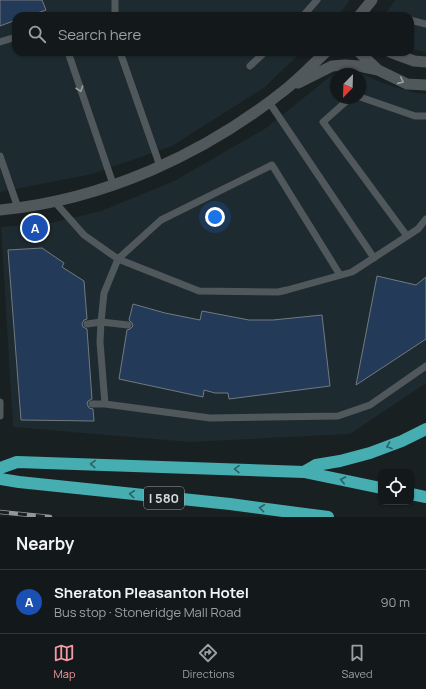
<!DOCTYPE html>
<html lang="en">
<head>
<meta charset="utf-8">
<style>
  :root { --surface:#13181a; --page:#1c2123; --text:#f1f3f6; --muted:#9da0a2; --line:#323739; --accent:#f49aa5 }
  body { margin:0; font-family:Manrope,sans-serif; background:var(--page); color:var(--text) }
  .controls { position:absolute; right:12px; bottom:12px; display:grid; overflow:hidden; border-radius:8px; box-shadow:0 1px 3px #0004 }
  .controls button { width:36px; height:36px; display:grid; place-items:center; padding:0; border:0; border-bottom:1px solid var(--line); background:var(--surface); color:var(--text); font:20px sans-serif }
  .compass { position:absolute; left:330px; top:68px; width:36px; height:36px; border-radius:50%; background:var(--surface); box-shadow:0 1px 3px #0004; rotate:203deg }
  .you { position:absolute; left:215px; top:217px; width:14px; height:14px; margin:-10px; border:3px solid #fff; border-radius:50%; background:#1a73e8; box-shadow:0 0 0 6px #1a73e833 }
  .badge { display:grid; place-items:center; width:26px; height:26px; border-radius:50%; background:var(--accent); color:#fff; font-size:13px; font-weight:700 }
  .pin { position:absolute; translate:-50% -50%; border:2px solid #fff; box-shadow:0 1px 4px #0006 }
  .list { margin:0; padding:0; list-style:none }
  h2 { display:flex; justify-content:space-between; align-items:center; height:52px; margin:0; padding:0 16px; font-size:17px }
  h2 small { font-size:13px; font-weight:400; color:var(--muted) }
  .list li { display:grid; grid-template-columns:26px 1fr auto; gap:12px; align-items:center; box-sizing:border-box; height:64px; padding:0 16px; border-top:1px solid var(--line) }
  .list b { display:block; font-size:15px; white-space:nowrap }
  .list p { margin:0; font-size:13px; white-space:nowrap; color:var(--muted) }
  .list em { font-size:13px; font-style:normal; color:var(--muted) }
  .icon { flex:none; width:22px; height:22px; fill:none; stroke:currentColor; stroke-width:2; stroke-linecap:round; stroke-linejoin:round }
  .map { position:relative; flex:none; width:426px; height:517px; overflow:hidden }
  .search { position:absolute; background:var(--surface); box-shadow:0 1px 3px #0004; left:12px; right:12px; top:12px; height:44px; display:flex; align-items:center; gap:10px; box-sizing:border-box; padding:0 14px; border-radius:12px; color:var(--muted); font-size:15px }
  .sheet { height:116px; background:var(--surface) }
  nav { display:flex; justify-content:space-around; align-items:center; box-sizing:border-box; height:56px; border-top:1px solid var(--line); background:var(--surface); font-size:11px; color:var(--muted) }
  nav a { display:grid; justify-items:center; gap:2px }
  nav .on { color:var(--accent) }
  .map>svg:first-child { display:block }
  .built { fill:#1d2a30; fill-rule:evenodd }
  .building { fill:#233a59; stroke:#74797f }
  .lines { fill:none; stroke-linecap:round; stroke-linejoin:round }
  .service { stroke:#50585b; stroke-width:7 }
  .minor { stroke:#50585b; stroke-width:11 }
  .motorway { stroke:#46aeb1; stroke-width:12 }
  .rail-casing { stroke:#929799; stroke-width:4.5 }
  .rail { stroke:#192022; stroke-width:3; stroke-dasharray:9; stroke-linecap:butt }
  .oneway { stroke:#9aa0a2 }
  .oneway2 { stroke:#2d6062 }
  .labels { text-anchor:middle; stroke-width:3; stroke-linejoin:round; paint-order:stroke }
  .shield { fill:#192022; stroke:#9da2a4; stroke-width:1 }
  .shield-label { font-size:13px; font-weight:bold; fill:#d6dadc }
</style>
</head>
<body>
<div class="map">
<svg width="426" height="517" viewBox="0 0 426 517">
  <rect width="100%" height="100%" fill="#192022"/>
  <path class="built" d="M0 0H350L338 16H16V52H301L265 87 172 146 92 174 0 192Z
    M395 0H426V52L410 49V16H384Z
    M337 71 359 72 380 82 415 93 426 94V383L350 434 190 442 13 427 1 227 51 223 101 211 174 181 266 128ZM336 74H360V98H336Z"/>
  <path class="building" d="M0 0H42L46 10 29 16H16V20L0 26Z
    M42 248 64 263 62 267 84 281 87 319 84 320 82 324 83 327 87 329 92 399 88 401 87 404 89 408 93 409 94 421 21 420 8 250Z
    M377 276 416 285 426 277V339L356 385Z
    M133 304 165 313 200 320 202 311 249 320H273L322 315 330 386 229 399 228 393H215L204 390 203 397 119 379 127 330 130 329 133 326 132 323 129 320Z"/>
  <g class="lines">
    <path class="service" d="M115 0V16
      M303 16 317 0
      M410 20 426 24
      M0 42 16 37
      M68 52 113 184
      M120 52 160 166
      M250 66 265 52
      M360 97 415 116H426
      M350 98 323 122 407 236
      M269 102 374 258
      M0 156 18 208
      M54 201 84 235 118 259 104 293 101 322 100 342 105 404H92
      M340 275 272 165 161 220 118 259 199 291 278 292 287 290 352 272 418 229 426 219
      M87 324 101 322 128 325
      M0 402V416
      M105 404 210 418 338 416 370 405 426 366"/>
    <path class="minor" d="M359 16 372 0
      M359 52 377 69
      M390 52 414 61 426 62
      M298 83 332 66 345 65 359 66 378 70 407 84 426 85
      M0 210C104 200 205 154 286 89 300 78 313 64 326 52"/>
    <path class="motorway" d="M0 468 17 462 304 472 381 488
      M304 472 316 465 340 461 370 453 402 441 426 429
      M0 479 19 482 230 504 328 517
      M411 494 426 497"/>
    <defs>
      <path id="rail" d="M0 512 50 517"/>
    </defs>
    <use href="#rail" class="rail-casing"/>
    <use href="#rail" class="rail"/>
  </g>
  <defs><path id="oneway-chevron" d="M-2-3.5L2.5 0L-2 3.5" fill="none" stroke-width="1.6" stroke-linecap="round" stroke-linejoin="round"/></defs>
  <g class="oneway">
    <use href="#oneway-chevron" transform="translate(401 81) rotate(24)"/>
    <use href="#oneway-chevron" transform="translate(80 89) rotate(71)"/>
  </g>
  <g class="oneway2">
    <use href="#oneway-chevron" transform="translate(389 446) rotate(160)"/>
    <use href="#oneway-chevron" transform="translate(93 464) rotate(-178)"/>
    <use href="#oneway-chevron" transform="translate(237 469) rotate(-178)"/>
    <use href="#oneway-chevron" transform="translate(343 480) rotate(-168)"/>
    <use href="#oneway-chevron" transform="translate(132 494) rotate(-174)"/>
    <use href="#oneway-chevron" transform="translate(262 508) rotate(-173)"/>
  </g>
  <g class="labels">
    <rect class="shield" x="144" y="487" width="40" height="22" rx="3"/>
    <g class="shield-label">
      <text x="164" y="503">I 580</text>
    </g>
  </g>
</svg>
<div class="controls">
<button><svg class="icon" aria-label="locate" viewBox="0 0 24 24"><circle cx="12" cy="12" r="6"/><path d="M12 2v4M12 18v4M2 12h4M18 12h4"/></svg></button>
</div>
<svg class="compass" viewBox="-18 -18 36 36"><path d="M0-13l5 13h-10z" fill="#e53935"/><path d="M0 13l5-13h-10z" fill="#9da0a2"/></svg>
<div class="you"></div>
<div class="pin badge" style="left:35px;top:228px;background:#1a4fb4">A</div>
<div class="search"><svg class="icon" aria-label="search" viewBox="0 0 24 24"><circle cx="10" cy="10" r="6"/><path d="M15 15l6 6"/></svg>Search here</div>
</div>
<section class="sheet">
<h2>Nearby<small></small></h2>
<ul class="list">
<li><span class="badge" style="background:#1a4fb4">A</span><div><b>Sheraton Pleasanton Hotel</b><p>Bus stop · Stoneridge Mall Road</p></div><em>90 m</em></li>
</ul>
</section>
<nav>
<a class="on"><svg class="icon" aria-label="map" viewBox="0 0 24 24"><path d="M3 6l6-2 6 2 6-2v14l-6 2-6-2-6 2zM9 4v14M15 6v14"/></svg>Map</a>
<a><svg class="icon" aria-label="directions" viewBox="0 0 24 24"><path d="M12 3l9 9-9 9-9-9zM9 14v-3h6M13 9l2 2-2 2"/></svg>Directions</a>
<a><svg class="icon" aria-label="saved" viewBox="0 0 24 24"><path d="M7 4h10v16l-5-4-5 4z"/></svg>Saved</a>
</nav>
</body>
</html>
